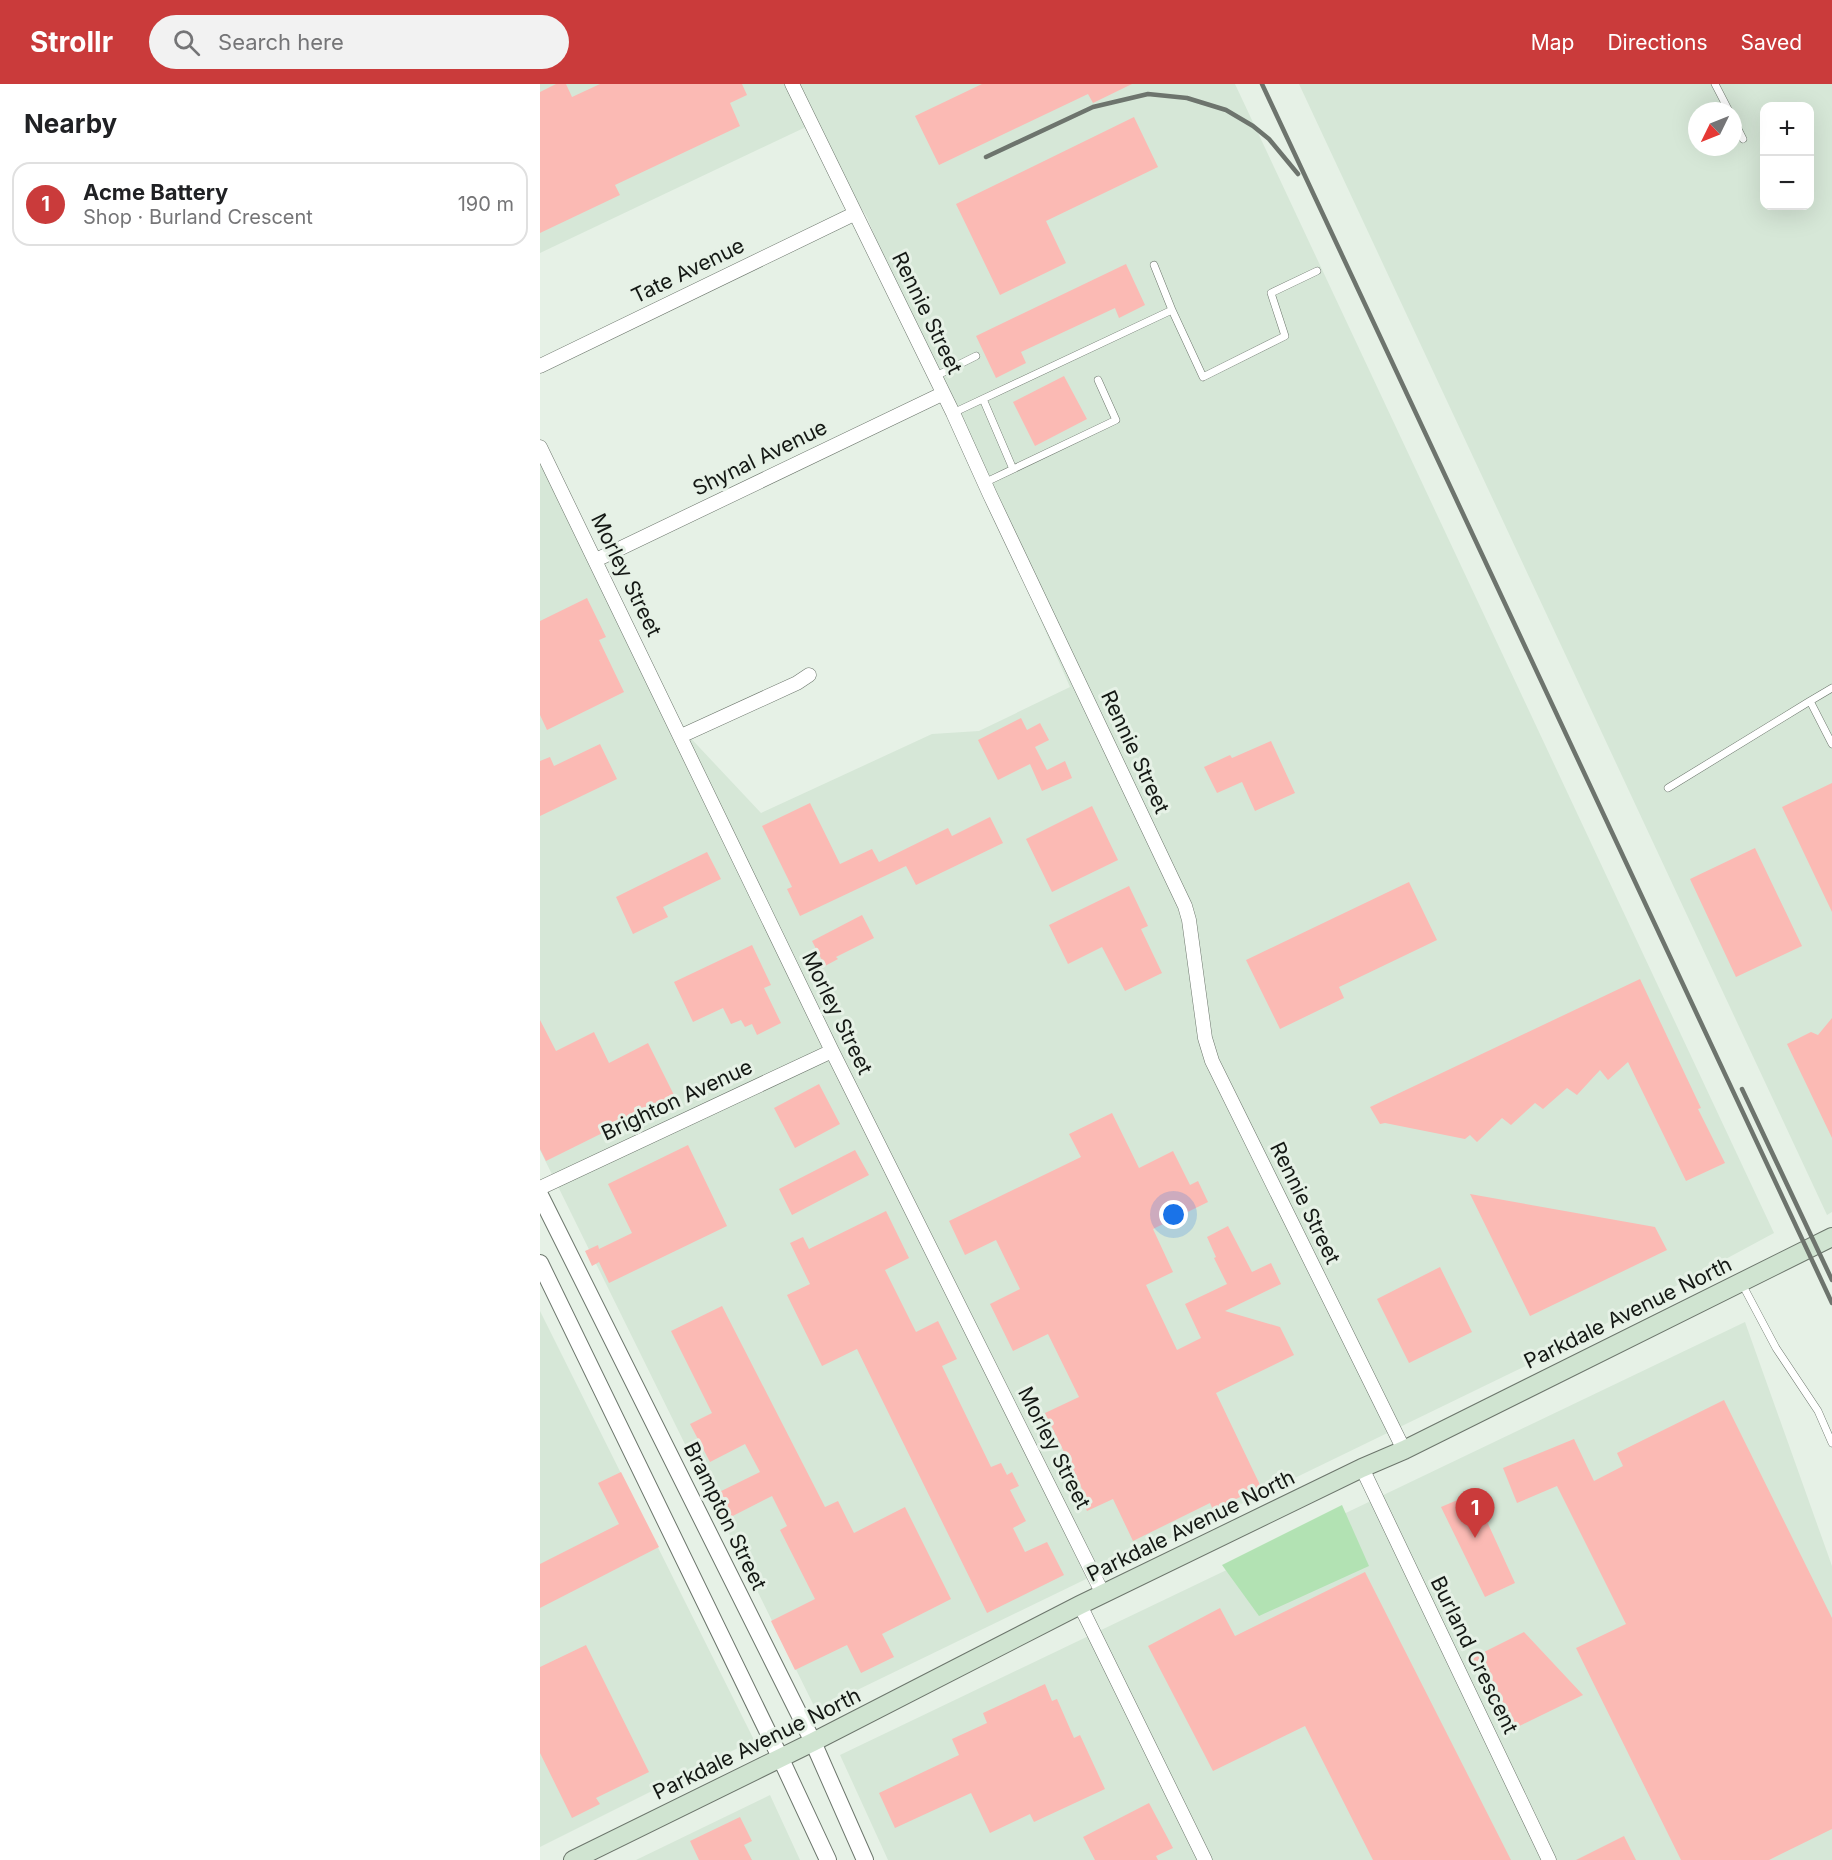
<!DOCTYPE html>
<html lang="en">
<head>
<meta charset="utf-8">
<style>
  :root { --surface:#fff; --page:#f2f2f2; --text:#202124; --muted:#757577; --line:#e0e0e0; --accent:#ca3b3b }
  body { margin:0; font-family:Inter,sans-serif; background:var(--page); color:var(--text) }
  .controls { position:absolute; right:18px; top:18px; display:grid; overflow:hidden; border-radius:12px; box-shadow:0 6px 24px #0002 }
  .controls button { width:54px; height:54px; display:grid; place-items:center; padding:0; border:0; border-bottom:2px solid var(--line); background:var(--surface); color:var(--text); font:30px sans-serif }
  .compass { position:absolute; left:1148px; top:18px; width:54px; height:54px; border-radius:50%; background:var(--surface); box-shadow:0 6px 24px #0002; rotate:227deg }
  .you { position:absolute; left:634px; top:1131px; width:21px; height:21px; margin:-15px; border:4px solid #fff; border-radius:50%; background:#1a73e8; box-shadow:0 0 0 9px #1a73e833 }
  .badge { display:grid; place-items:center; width:39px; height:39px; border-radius:50%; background:var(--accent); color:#fff; font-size:20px; font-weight:700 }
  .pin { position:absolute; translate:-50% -50px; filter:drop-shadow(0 2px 3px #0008) }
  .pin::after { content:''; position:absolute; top:32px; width:21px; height:18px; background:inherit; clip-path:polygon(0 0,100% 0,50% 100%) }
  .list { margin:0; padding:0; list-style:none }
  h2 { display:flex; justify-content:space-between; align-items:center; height:78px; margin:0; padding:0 24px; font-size:26px }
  h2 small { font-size:20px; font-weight:400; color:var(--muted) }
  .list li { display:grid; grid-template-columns:39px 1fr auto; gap:18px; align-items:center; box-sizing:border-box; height:84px; margin:0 12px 12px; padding:0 12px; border:2px solid var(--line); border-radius:18px }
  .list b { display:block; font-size:22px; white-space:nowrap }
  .list p { margin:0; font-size:20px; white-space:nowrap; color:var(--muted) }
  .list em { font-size:20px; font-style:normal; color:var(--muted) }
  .icon { flex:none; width:33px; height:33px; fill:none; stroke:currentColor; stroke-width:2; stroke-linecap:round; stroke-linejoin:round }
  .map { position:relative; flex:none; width:1292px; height:1776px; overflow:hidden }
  header { display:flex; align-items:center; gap:36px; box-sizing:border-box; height:84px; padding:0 30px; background:var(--accent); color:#fff }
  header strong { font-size:28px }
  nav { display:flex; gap:33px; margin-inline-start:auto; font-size:21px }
  .search { width:420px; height:54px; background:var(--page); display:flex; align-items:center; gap:15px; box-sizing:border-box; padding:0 21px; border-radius:33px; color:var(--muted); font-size:22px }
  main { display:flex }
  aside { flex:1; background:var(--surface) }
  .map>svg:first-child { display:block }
  .built { fill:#d6e7d7; fill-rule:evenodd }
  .green { fill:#b2e2b3 }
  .building { fill:#fbbab4 }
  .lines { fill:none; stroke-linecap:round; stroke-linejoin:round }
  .service-casing { stroke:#6c766c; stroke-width:8 }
  .minor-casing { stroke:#6c766c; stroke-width:15 }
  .tertiary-casing { stroke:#6c766c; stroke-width:18 }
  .secondary-casing { stroke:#6c766c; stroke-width:20 }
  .service { stroke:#fff; stroke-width:7 }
  .minor { stroke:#fff; stroke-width:14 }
  .tertiary { stroke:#fff; stroke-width:16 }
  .secondary { stroke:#d0e4d1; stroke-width:18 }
  .rail { stroke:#6d746d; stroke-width:4.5 }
  .labels { text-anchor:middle; stroke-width:6; stroke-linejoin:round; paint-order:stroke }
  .street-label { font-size:21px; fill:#141814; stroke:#e6f1e6 }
</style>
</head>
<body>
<header>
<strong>Strollr</strong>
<div class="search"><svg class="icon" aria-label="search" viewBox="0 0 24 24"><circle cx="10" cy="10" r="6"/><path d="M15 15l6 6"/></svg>Search here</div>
<nav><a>Map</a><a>Directions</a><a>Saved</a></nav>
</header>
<main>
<aside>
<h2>Nearby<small></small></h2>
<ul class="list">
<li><span class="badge">1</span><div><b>Acme Battery</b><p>Shop · Burland Crescent</p></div><em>190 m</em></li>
</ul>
</aside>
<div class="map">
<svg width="1292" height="1776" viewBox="0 0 1292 1776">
  <rect width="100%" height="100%" fill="#e6f1e6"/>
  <path class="built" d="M0 0H695L1234 1149 1002 1274 276 1626 0 1066V380L128 630 221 729 392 650 439 647 530 603 445 409 398 311 327 133 268 42 0 169Z
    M759 0H1292V1128L1287 1131ZM1224 22H1270V122H1224ZM1157 27H1193V63H1157Z
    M0 1227 214 1656 0 1763Z
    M1205 1238 1292 1482V1776H348L300 1671Z
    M230 1711 260 1776H96Z"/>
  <path class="green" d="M802 1421 829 1482 719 1532 682 1481Z"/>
  <path class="building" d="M16 0H26L32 13 60 0H202L207 11 190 19 200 42 75 101 80 111 0 149V8Z
    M442 0H592L553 19 548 10 399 81 375 32Z
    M594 33 618 83 506 137 526 179 460 211 416 120Z
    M586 180 605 221 579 234 575 224 481 268 486 279 456 294 436 252Z
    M524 292 547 335 495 362 473 318Z
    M47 514 66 553 59 556 84 608 7 646 0 631V537Z
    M481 634 487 646 500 639 509 656 495 663 507 686 525 677 532 694 502 707 490 680 458 696 438 656Z
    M731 657 755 709 715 727 702 698 677 709 664 683 690 671 692 674Z
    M60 660 77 695 0 732V677L10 673 14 682Z
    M1292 699V828L1242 723Z
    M270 719 300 780 332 765 339 778 408 744 412 752 450 733 463 759 376 801 366 782 260 832 247 805 252 803 222 742Z
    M552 722 578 776 512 808 486 755Z
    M1215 764 1262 862 1196 893 1150 795Z
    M167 768 181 795 123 823 128 833 93 850 76 813Z
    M869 798 897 856 799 903 804 914 740 945 706 876Z
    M589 802 608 842 601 845 622 889 585 907 562 863 528 880 509 841Z
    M322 831 334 854 296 873 298 875 285 882 272 857Z
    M212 861 231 901 224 904 241 939 217 951 212 940 205 943 201 936 191 940 183 924 153 938 134 898Z
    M1100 895 1161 1024 1158 1025 1185 1079 1146 1097 1088 978 1068 996 1060 986 1037 1011 1027 1004 1003 1025 995 1019 971 1041 962 1034 937 1058 930 1051 925 1055 845 1039 840 1040 830 1023Z
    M1292 934V1054L1247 960 1271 948 1278 951Z
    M0 936 16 967 54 948 69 979 108 959 135 1013 6 1077 0 1065Z
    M279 1000 300 1040 255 1064 234 1024Z
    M572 1029 599 1084 633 1067 650 1101 658 1097 668 1118 613 1145 633 1188 606 1201 637 1266 661 1254 645 1220 687 1200 674 1174 676 1173 667 1153 688 1142 712 1188 731 1179 741 1200 685 1227 740 1243 754 1271 676 1309 721 1403 673 1426 670 1419 593 1457 573 1415 547 1427 540 1411 544 1409 505 1329 539 1313 508 1250 473 1267 450 1220 480 1205 456 1156 425 1171 409 1137 541 1073 529 1050Z
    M148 1061 187 1142 69 1199 59 1178 52 1182 45 1167 58 1161 59 1165 92 1149 68 1100Z
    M315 1066 329 1091 252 1131 239 1105Z
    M930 1110 1115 1143 1127 1166 990 1232Z
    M346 1127 369 1174 345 1186 376 1248 398 1237 417 1275 402 1282 451 1383 461 1379 467 1391 472 1388 479 1402 470 1406 486 1437 473 1444 485 1468 507 1458 524 1491 447 1529 317 1265 282 1282 247 1211 270 1200 250 1159 263 1153 269 1165Z
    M900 1183 932 1248 869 1279 837 1215Z
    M182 1222 285 1423 298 1417 314 1449 365 1423 411 1515 342 1550 354 1573 321 1589 307 1561 255 1586 231 1537 275 1515 240 1446 247 1442 232 1412 181 1438 169 1413 220 1388 205 1360 170 1378 150 1340 172 1329 131 1247Z
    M1184 1316 1292 1534V1745L1229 1776H1141L1036 1564 1086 1540 1017 1402 977 1419 963 1384 1034 1355 1054 1397 1083 1382 1077 1369Z
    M81 1388 119 1463 0 1524V1480L79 1440 58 1399Z
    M934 1409 975 1499 945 1513 901 1423Z
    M825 1488 971 1776H833L765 1642 673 1687 608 1562 680 1524 695 1552Z
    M984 1548 1043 1611 963 1650 932 1574Z
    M46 1561 109 1688 56 1714 60 1720 32 1734 0 1669V1583Z
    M505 1600 512 1617 517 1615 534 1654 540 1651 565 1705 494 1738 490 1730 450 1749 431 1709 355 1744 339 1709 419 1671 412 1655 447 1639 443 1629Z
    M609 1719 633 1764 616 1772 618 1776H555L543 1753Z
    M200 1733 212 1757 204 1761 212 1776H159L150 1757Z
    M1084 1752 1096 1776H1036Z"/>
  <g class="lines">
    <defs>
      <path id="service" d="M1175 0 1189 27
        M1193 35 1203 55
        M614 181 632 226
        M394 293 436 272
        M443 315 473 385
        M413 329 632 226 663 293 745 252 731 209 777 187
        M444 399 576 336 558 296
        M1270 617 1292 604
        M1128 704 1270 617 1292 660
        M1201 1198 1236 1264 1278 1327 1292 1359"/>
      <path id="minor" d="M252 0 413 329 450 411 645 822 649 836 665 954 672 977 864 1366
        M0 282 314 130
        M0 363 292 967 563 1510
        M56 476 402 310
        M141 652 257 599 269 591
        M0 1104 292 967
        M822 1384 1009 1776
        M540 1521 665 1776"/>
      <path id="tertiary" d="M0 1111 273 1658 325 1776
        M0 1179 240 1673 288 1776"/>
      <path id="secondary" d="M33 1776 273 1658 540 1521 822 1384 864 1366 1292 1153"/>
    </defs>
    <use href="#service" class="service-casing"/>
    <use href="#minor" class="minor-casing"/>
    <use href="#tertiary" class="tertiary-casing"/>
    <use href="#secondary" class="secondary-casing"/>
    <use href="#service" class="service"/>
    <use href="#minor" class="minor"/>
    <use href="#tertiary" class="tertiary"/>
    <use href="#secondary" class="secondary"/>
    <path class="rail" d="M722 0 1292 1219
      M446 73 553 23 608 10 647 14 686 26 713 42 729 55 758 90
      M1202 1005 1292 1196"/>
  </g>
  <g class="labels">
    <g class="street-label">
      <text transform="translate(148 187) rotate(-26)" y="7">Tate Avenue</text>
      <text transform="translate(387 229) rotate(64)" y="7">Rennie Street</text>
      <text transform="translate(220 374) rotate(-26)" y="7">Shynal Avenue</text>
      <text transform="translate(86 491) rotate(64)" y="7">Morley Street</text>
      <text transform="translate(595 668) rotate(65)" y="7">Rennie Street</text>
      <text transform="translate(297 929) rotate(64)" y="7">Morley Street</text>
      <text transform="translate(137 1016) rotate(-25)" y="7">Brighton Avenue</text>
      <text transform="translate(765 1119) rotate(64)" y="7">Rennie Street</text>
      <text transform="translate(1088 1229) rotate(-26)" y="7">Parkdale Avenue North</text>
      <text transform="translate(514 1364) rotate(63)" y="7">Morley Street</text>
      <text transform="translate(185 1432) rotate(64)" y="7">Brampton Street</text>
      <text transform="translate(651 1442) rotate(-26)" y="7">Parkdale Avenue North</text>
      <text transform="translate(934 1571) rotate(64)" y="7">Burland Crescent</text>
      <text transform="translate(217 1660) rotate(-26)" y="7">Parkdale Avenue North</text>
    </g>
  </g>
</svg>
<div class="controls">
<button>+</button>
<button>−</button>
</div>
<svg class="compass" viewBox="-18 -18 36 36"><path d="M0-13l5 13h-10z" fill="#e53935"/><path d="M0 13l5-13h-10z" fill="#757577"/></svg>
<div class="you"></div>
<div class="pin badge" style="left:935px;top:1454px">1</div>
</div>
</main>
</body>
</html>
